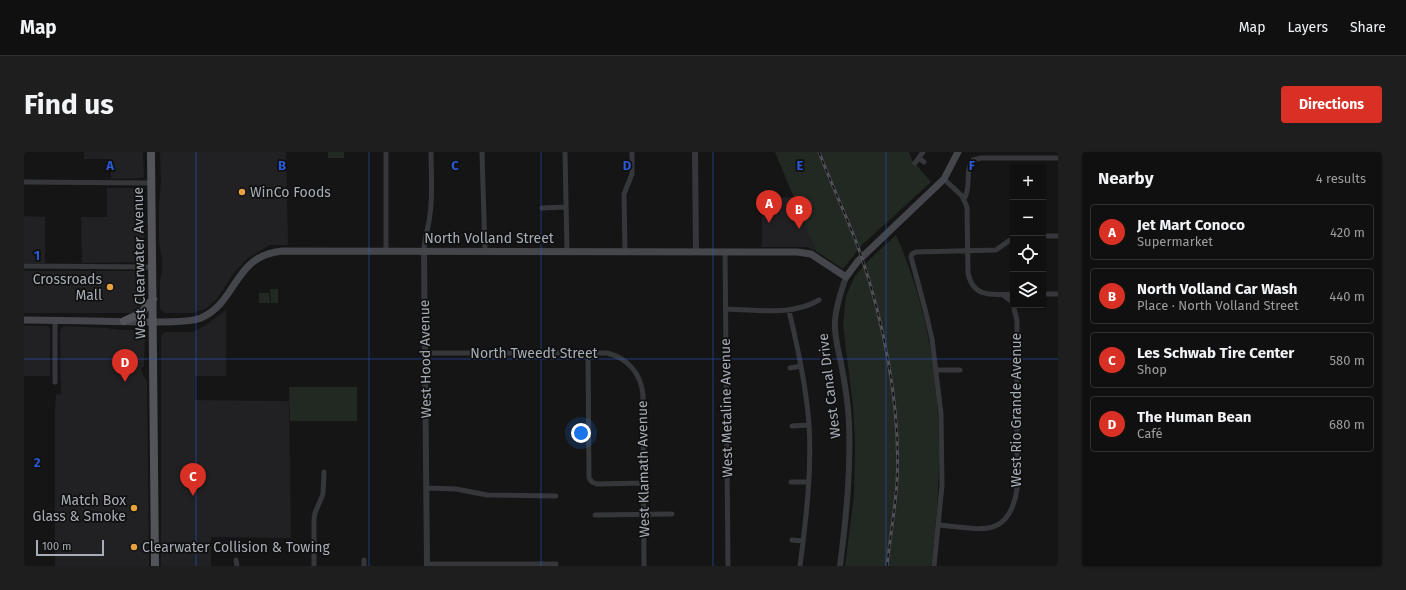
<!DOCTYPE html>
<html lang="en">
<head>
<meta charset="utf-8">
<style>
  :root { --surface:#101010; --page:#1e1e1e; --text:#f1f3f6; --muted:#9c9d9f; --line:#303030; --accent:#d93025 }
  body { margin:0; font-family:"Fira Sans",sans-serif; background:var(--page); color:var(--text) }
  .controls { position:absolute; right:12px; top:12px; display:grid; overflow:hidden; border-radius:4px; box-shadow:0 1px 3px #0004 }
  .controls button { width:36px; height:36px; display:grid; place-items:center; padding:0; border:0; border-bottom:1px solid var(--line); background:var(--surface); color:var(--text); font:20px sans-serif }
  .scale { position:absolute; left:12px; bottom:10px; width:68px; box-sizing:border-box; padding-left:4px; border:2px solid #a7adb6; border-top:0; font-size:11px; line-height:14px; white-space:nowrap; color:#a7adb6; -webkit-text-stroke:3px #101011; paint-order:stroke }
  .you { position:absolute; left:557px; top:281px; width:14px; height:14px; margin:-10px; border:3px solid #fff; border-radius:50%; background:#1a73e8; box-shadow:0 0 0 6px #1a73e833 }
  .badge { display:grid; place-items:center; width:26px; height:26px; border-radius:50%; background:var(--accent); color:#fff; font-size:13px; font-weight:700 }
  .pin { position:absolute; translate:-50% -33px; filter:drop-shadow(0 1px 2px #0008) }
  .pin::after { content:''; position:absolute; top:21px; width:14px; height:12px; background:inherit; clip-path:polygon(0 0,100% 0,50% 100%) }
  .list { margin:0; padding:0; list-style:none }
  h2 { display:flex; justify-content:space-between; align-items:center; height:52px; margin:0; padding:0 16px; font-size:17px }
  h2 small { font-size:13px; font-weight:400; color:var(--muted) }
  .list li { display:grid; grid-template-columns:26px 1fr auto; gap:12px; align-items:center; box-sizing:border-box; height:56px; margin:0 8px 8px; padding:0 8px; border:1px solid var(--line); border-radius:4px }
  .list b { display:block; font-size:15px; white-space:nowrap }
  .list p { margin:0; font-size:13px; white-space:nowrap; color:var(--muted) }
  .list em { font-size:13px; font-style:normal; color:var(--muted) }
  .icon { flex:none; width:22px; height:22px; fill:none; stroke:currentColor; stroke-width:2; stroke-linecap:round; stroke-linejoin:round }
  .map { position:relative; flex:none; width:1034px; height:414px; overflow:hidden; border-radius:4px }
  header { display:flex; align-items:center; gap:24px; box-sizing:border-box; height:56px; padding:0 20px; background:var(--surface); border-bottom:1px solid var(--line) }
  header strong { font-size:19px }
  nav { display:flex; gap:22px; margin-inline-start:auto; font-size:14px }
  .intro { display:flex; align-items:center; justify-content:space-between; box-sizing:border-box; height:96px; padding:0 24px }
  h1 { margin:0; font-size:28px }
  .button { padding:10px 18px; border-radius:4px; background:var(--accent); color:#fff; font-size:14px; font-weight:700 }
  main { display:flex; gap:24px; padding:0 24px }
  aside { flex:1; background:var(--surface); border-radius:4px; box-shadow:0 1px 3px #0004 }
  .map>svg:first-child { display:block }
  .built { fill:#212123 }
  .green { fill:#212922 }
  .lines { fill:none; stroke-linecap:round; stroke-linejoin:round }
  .minor { stroke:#36373b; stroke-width:5 }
  .tertiary { stroke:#36373b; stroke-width:6 }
  .secondary { stroke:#44464b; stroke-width:7 }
  .primary { stroke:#52545a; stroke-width:8 }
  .rail-casing { stroke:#4f5156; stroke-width:3 }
  .rail { stroke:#101011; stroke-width:1.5; stroke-dasharray:4.5; stroke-linecap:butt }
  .grid { fill:none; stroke:#2b58d5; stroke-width:1; stroke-opacity:0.55 }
  .poi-dot { fill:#e5a23e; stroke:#101011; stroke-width:1.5 }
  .labels { text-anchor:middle; stroke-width:3.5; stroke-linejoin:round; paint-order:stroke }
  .poi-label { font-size:14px; fill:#a7adb6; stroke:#101011; text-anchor:start }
  .street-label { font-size:14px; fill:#a7adb6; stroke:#101011 }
  .grid-label { font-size:13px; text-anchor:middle; font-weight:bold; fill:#2b58d5; stroke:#101011; stroke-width:3.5; stroke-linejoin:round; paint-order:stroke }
</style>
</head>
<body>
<header>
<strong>Map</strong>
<nav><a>Map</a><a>Layers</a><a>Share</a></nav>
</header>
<div class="intro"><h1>Find us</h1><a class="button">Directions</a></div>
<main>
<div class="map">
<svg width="1034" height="414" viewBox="0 0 1034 414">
  <rect width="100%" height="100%" fill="#151516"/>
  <path class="built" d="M60 0H119L120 25 117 26 87 27V7H60Z
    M136 0H262L264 93H246L224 106 210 121 193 147 181 157 169 161H141L136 157V130L138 120V107L135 91V53L137 29Z
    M83 36H117L120 39 121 107 119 110 58 111 57 65H83Z
    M770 45 792 99 783 95H738V46Z
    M0 64 21 65V111H0Z
    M0 119H117L121 122V148L115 158 108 161H0Z
    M202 158V224H171V248L265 249 267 386 187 385V414H137V184L141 180H169L182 173Z
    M0 174H23L26 176V224H0Z
    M40 174 83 176 94 178H117L121 185 120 214 117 217 119 224 123 229 125 414H31V259L32 242 37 243 36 178Z"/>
  <path class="green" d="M304 0H320V6H304Z
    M751 0H885L888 8 907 30 837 94 819 117 792 99Z
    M872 83C919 189 922 301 907 414H821L830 343 831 293 829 254 819 173 822 144 831 124 843 110Z
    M246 137H254V151H247Z
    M235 141H245L246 151H235Z
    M265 235H333V269H266Z"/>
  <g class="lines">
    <path class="minor" d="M458 0 461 99
      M541 0 543 99
      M895 6 900 10
      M891 11 899 0
      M920 27 938 44 943 55 944 121C949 146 968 143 989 142
      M0 30 127 31
      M940 47C948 35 940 19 949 8L957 6H1034
      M518 56 542 55
      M1019 84H1034
      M362 98V0
      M400 99C400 86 405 75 406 62 409 42 407 20 407 0
      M601 99 600 42 608 22V0
      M701 99 704 414
      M0 114 128 115
      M1019 142H1034
      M979 143 987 149 989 153
      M701 157C731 158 769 164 795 148
      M765 159C774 196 782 233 785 272 788 320 782 367 776 414
      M401 201H583C604 206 617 222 619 243L620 414
      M564 201 565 326 568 330 573 332 620 331
      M766 216 777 214
      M913 218H936
      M31 230V168
      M768 274 785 273
      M767 330H785
      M402 336 432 337 463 343 532 344
      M571 363 648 362
      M915 373C954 376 985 389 993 337V168L989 153
      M768 388 779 389
      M212 408 213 414
      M340 408V414
      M403 412H532
      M290 414V367L291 361 299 342 300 320
      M910 414 918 333 917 262 908 187 901 157 887 105 888 102 892 100 972 98 989 86"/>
    <path class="tertiary" d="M671 0 672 99
      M400 99 403 414
      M816 414C822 366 827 320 825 271 824 251 821 231 817 211 814 197 810 184 811 169 812 154 817 139 822 125"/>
    <path class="secondary" d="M0 168C45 168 90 170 135 170 149 169 164 171 177 166 214 150 209 103 259 99L773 100 787 102 822 125 834 109 920 27 934 0"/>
    <path class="primary" d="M127 0 131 414
      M100 169 117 161 129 147"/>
    <defs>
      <path id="rail" d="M795 0C807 31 821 61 833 92 859 164 877 253 873 330 871 358 866 386 863 414"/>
    </defs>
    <use href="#rail" class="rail-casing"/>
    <use href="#rail" class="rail"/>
  </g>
  <path class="grid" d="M172 0V414M345 0V414M517 0V414M689 0V414M862 0V414M0 207H1034"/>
  <g class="poi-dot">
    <circle cx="218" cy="40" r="4"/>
    <circle cx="86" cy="135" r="4"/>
    <circle cx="110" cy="356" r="4"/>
    <circle cx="110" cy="395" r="4"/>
  </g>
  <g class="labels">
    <g class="poi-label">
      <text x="226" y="45">WinCo Foods</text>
      <text x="78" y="132" text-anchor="end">Crossroads<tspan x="78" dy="16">Mall</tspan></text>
      <text x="102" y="353" text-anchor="end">Match Box<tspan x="102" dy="16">Glass &amp; Smoke</tspan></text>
      <text x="118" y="400">Clearwater Collision &amp; Towing</text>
    </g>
    <g class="street-label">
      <text x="465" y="91">North Volland Street</text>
      <text transform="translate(115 111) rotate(-91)" y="5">West Clearwater Avenue</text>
      <text x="510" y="206">North Tweedt Street</text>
      <text transform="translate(401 207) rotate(-91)" y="5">West Hood Avenue</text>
      <text transform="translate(805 234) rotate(-97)" y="5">West Canal Drive</text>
      <text transform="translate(702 256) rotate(-91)" y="5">West Metaline Avenue</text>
      <text transform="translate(992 258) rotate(-90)" y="5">West Rio Grande Avenue</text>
      <text transform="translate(619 317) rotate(-91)" y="5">West Klamath Avenue</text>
    </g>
  </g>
  <g class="grid-label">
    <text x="86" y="18">A</text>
    <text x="258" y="18">B</text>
    <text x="431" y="18">C</text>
    <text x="603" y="18">D</text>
    <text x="776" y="18">E</text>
    <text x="948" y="18">F</text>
    <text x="13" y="108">1</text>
    <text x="13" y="315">2</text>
  </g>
</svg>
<div class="controls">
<button>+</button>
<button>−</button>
<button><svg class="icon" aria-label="locate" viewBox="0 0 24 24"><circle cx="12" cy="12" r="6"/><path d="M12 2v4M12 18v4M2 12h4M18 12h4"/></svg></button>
<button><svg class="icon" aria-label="layers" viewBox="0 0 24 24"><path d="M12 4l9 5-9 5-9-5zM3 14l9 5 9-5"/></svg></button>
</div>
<div class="scale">100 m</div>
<div class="you"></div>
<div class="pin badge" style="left:745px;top:71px">A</div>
<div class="pin badge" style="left:775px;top:77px">B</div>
<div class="pin badge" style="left:169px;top:344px">C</div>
<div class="pin badge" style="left:101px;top:230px">D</div>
</div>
<aside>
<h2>Nearby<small>4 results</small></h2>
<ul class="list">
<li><span class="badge">A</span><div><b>Jet Mart Conoco</b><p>Supermarket</p></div><em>420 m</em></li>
<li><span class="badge">B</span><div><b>North Volland Car Wash</b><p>Place · North Volland Street</p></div><em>440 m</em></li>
<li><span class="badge">C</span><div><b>Les Schwab Tire Center</b><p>Shop</p></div><em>580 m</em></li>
<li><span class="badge">D</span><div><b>The Human Bean</b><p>Café</p></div><em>680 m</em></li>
</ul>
</aside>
</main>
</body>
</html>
